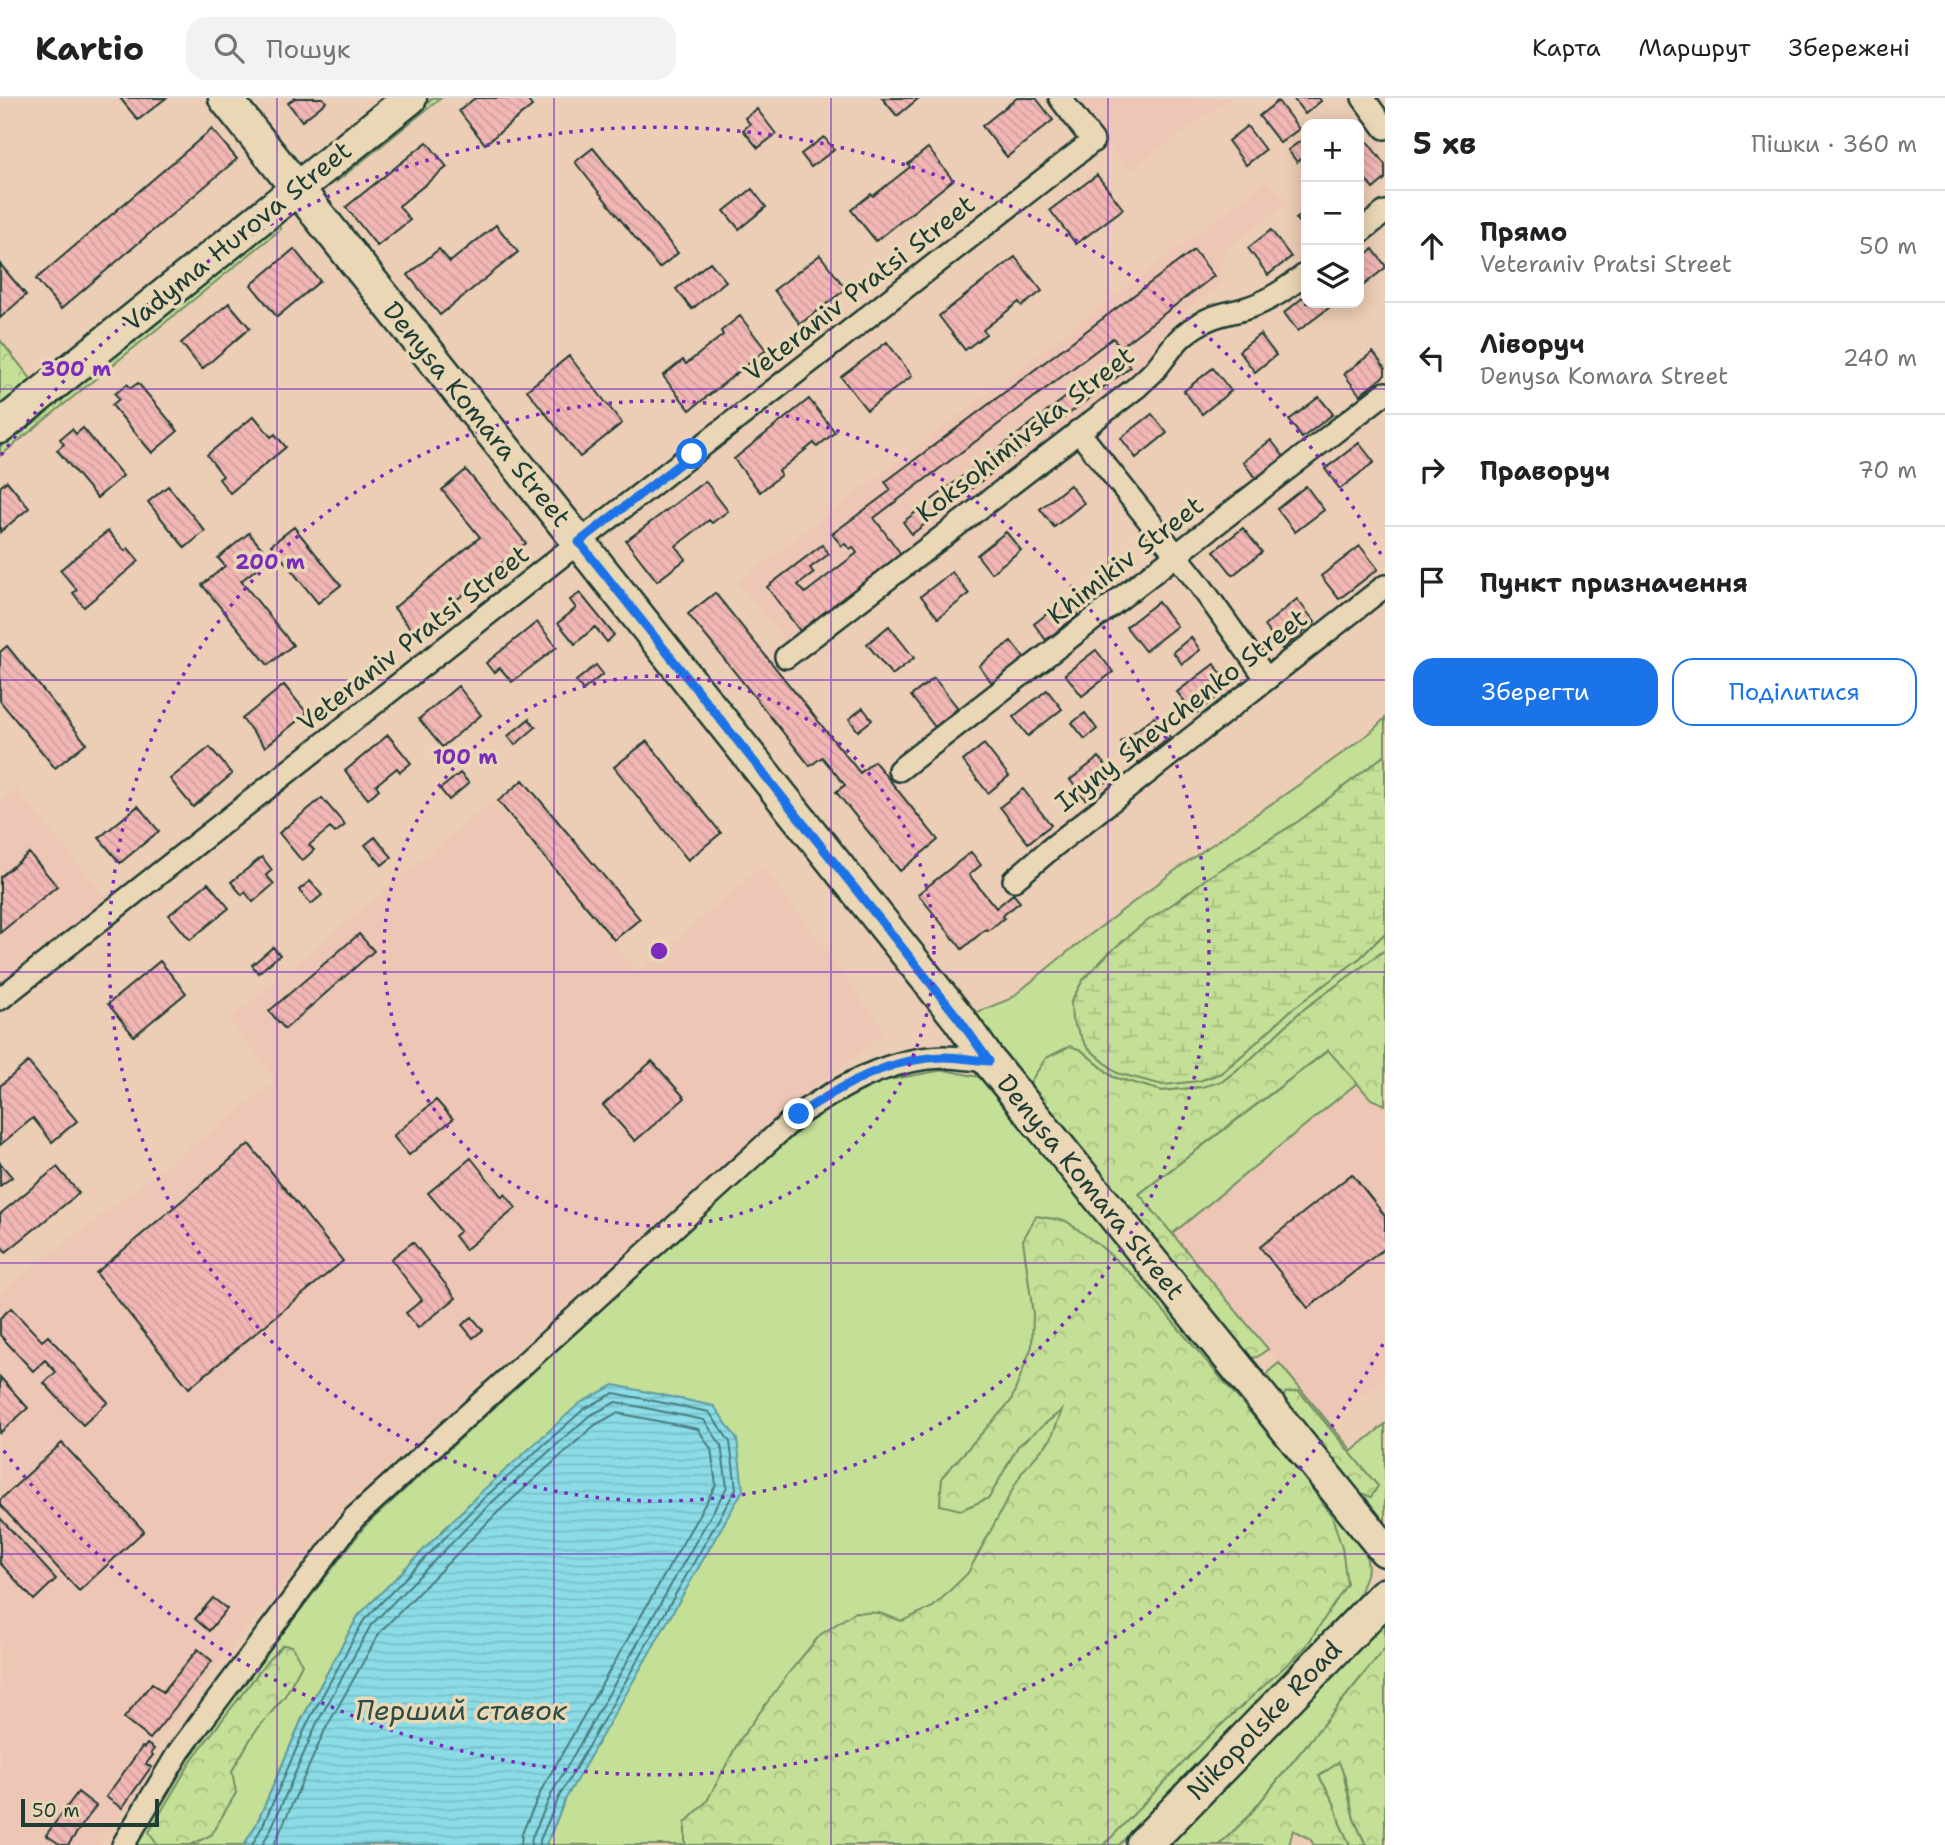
<!DOCTYPE html>
<html lang="uk">
<head>
<meta charset="utf-8">
<style>
  :root { --surface:#fff; --page:#f2f2f2; --text:#202124; --muted:#757577; --line:#e0e0e0; --accent:#1a73e8 }
  body { margin:0; font-family:"Shantell Sans",sans-serif; background:var(--page); color:var(--text) }
  .controls { position:absolute; right:21px; top:21px; display:grid; overflow:hidden; border-radius:14px; box-shadow:0 4px 18px #0003 }
  .controls button { width:63px; height:63px; display:grid; place-items:center; padding:0; border:0; border-bottom:2px solid var(--line); background:var(--surface); color:var(--text); font:35px sans-serif }
  .scale { position:absolute; left:21px; bottom:18px; width:138px; box-sizing:border-box; padding-left:7px; border:4px solid #1f3d34; border-top:0; font-size:19px; line-height:24px; white-space:nowrap; color:#1f3d34; -webkit-text-stroke:5px #e9d7b5; paint-order:stroke }
  .stop { position:absolute; width:21px; height:21px; margin:-16px; border:5px solid #1a73e8; border-radius:50%; background:#fff }
  .stop.end { background:#1a73e8; border-color:#fff; box-shadow:0 2px 7px #0008 }
  .list { margin:0; padding:0; list-style:none }
  h2 { display:flex; justify-content:space-between; align-items:center; height:91px; margin:0; padding:0 28px; font-size:30px }
  h2 small { font-size:23px; font-weight:400; color:var(--muted) }
  .list li { display:grid; grid-template-columns:46px 1fr auto; gap:21px; align-items:center; box-sizing:border-box; height:112px; padding:0 28px; border-top:2px solid var(--line) }
  .list b { display:block; font-size:26px; white-space:nowrap }
  .list p { margin:0; font-size:23px; white-space:nowrap; color:var(--muted) }
  .list em { font-size:23px; font-style:normal; color:var(--muted) }
  .actions { display:flex; gap:14px; padding:21px 28px }
  .actions a { flex:1; padding:16px 0; border:2px solid var(--accent); border-radius:21px; text-align:center; font-size:24px; color:var(--accent) }
  .actions .main { background:var(--accent); color:#fff }
  .icon { flex:none; width:38px; height:38px; fill:none; stroke:currentColor; stroke-width:2; stroke-linecap:round; stroke-linejoin:round }
  .map { position:relative; flex:none; width:1385px; height:1747px; overflow:hidden }
  header { display:flex; align-items:center; gap:42px; box-sizing:border-box; height:98px; padding:0 35px; background:var(--surface); border-bottom:2px solid var(--line) }
  header strong { font-size:33px }
  nav { display:flex; gap:38px; margin-inline-start:auto; font-size:24px }
  .search { width:490px; height:63px; background:var(--page); display:flex; align-items:center; gap:18px; box-sizing:border-box; padding:0 24px; border-radius:21px; color:var(--muted); font-size:26px }
  main { display:flex }
  aside { flex:1; background:var(--surface) }
  .map>svg:first-child { display:block }
  .built { fill:#eec6b5 }
  .grass { fill:#c4df96; stroke:#728e65; stroke-width:2 }
  .forest { fill:url(#forest-crowns); stroke:#728e65; stroke-width:2 }
  .wetland { fill:url(#wetland-marsh); stroke:#728e65; stroke-width:2 }
  .water { fill:url(#water-rules); stroke:#609c9f; stroke-width:2 }
  .lines { fill:none; stroke-linecap:round; stroke-linejoin:round }
  .shore { stroke:#4a7d7c; stroke-width:2 }
  .building { fill:url(#building-back-hatch); stroke:#1f3d34; stroke-width:2 }
  .street-casing { stroke:#1f3d34; stroke-width:26 }
  .secondary-casing { stroke:#1f3d34; stroke-width:37 }
  .primary-casing { stroke:#1f3d34; stroke-width:40 }
  .street { stroke:#e9d7b5; stroke-width:21 }
  .secondary { stroke:#e9d7b5; stroke-width:32 }
  .primary { stroke:#e9d7b5; stroke-width:35 }
  .route { stroke:#1a73e8; stroke-width:9 }
  .grid { fill:none; stroke:#7b2cbf; stroke-width:2; stroke-opacity:0.55 }
  .ring { fill:none; stroke:#7b2cbf; stroke-width:3.5; stroke-dasharray:3.5 7 }
  .labels { text-anchor:middle; stroke-width:7; stroke-linejoin:round; paint-order:stroke }
  .street-label { font-size:26px; fill:#1f3d34; stroke:#e9d7b5 }
  .water-label { font-size:28px; font-style:italic; fill:#2a4d46; stroke:#e9d7b5 }
  .centre { fill:#7b2cbf; stroke:#e9d7b5; stroke-width:3.5 }
  .ring-label { font-size:21px; text-anchor:middle; font-weight:bold; fill:#7b2cbf; stroke:#e9d7b5; stroke-width:7; stroke-linejoin:round; paint-order:stroke }
</style>
</head>
<body>
<header>
<strong>Kartio</strong>
<div class="search"><svg class="icon" aria-label="search" viewBox="0 0 24 24"><circle cx="10" cy="10" r="6"/><path d="M15 15l6 6"/></svg>Пошук</div>
<nav><a>Карта</a><a>Маршрут</a><a>Збережені</a></nav>
</header>
<main>
<div class="map">
<svg width="1385" height="1747" viewBox="0 0 1385 1747">
  <defs>
    <pattern id="forest-crowns" width="20" height="18" patternUnits="userSpaceOnUse" patternTransform="scale(1.75)"><rect width="20" height="18" fill="#c4df96"/><path d="M2 6a3 3 0 1 1 6 0M12 15a3 3 0 1 1 6 0" fill="none" stroke="#a8c082"/></pattern>
    <pattern id="wetland-marsh" width="20" height="14" patternUnits="userSpaceOnUse" patternTransform="scale(1.75)"><rect width="20" height="14" fill="#c4df96"/><path d="M1 5h8M5 5V1M11 12h8M15 12V8" fill="none" stroke="#a8c082"/></pattern>
    <pattern id="water-rules" width="6" height="5" patternUnits="userSpaceOnUse" patternTransform="scale(1.75)"><rect width="6" height="5" fill="#8bdce7"/><path d="M0 2.5h6" fill="none" stroke="#78bec7"/></pattern>
    <pattern id="building-back-hatch" width="6" height="6" patternUnits="userSpaceOnUse" patternTransform="scale(1.75)"><rect width="6" height="6" fill="#f2b7b4"/><path d="M-1 5l2 2M0 0l6 6M5-1l2 2" fill="none" stroke="#cf9e9b"/></pattern>
  </defs>
  <rect width="100%" height="100%" fill="#eccdb5"/>
  <filter id="ink" filterUnits="userSpaceOnUse"><feTurbulence type="fractalNoise" baseFrequency=".0143" numOctaves="2"/><feDisplacementMap in="SourceGraphic" scale="14" xChannelSelector="R" yChannelSelector="G"/><feConvolveMatrix kernelMatrix="1 2 1 2 8 2 1 2 1" color-interpolation-filters="sRGB"/></filter>
  <g filter="url(#ink)">
    <path class="built" d="M1074 0H1229L1129 73Z
      M1266 83 1288 104 1223 154 1220 185 1173 223 1133 284 792 549 738 485Z
      M16 691 115 811 0 901V704Z
      M493 703 638 875 763 768 885 934 772 1024 590 1184 343 1410 158 1640 155 1673 99 1747H0V1195L276 984 230 921Z
      M1329 952 1371 1001 1385 1007V1279L1328 1324 1139 1096Z"/>
    <path class="grass" d="M1385 620V657L1299 723 1207 780 1108 856 1083 882 1071 904 1199 983 1221 975 1246 954 1292 911 1360 860 1385 835V852L1300 914 1252 960 1223 983 1202 989 1162 993 1113 979 1081 952 1027 989 970 917 1010 901 1070 852 1181 768 1300 686 1371 634Z
      M1329 952 1357 985 1172 1136 1139 1096Z
      M944 972 984 980 1365 1445 1368 1471 1358 1499 1119 1747H546L565 1702 480 1395 358 1518 302 1621 257 1725 244 1747H133L189 1657 365 1428 805 1025 850 997 882 983Z
      M1279 1265 1352 1353 1385 1326V1435L1266 1283 1268 1274Z
      M1385 1513V1550L1247 1720 1219 1747H1159Z
      M1340 1663 1354 1721 1366 1747H1350L1340 1726 1334 1705 1319 1678Z"/>
    <path class="forest" d="M433 0H441L336 84 333 80Z
      M277 125 281 131 0 358V349Z
      M0 242 33 283 0 309Z
      M1385 852V1007L1371 1001 1328 952 1139 1096 1268 1251 1257 1259 1246 1261 1027 989 1046 960 1070 948 1081 952 1113 979 1162 993 1202 989 1223 983 1252 960 1300 914Z
      M1036 1118 1066 1123 1099 1147 1134 1178 1289 1360 1332 1418 1342 1450 1347 1486 1305 1550 1207 1640 1104 1747H685V1725L707 1703 739 1643 787 1577 820 1537 855 1514 879 1515 902 1523 933 1509 968 1475 1022 1374 1051 1341 1062 1312 1018 1348 989 1400 961 1412 940 1407 942 1379 1011 1303 1032 1248 1033 1216 1023 1142Z
      M1299 1293 1378 1388 1371 1399 1354 1392 1282 1306 1285 1295Z
      M283 1547 292 1548 302 1566 285 1598 254 1635 232 1673 236 1695 211 1737 191 1747H157L149 1734 193 1660 269 1561Z
      M1385 1550V1747H1366L1354 1721 1346 1683 1339 1664 1319 1678 1334 1705 1340 1726 1350 1747H1314L1310 1741 1293 1732 1289 1747H1219L1247 1720Z"/>
    <path class="wetland" d="M1385 657V835L1360 860 1292 911 1246 954 1221 975 1199 983 1163 987 1117 975 1087 949 1072 922 1071 904 1083 882 1108 856 1140 828 1177 803 1207 780 1299 723Z"/>
    <path class="water" d="M614 1287 714 1308 737 1341 743 1392 565 1702 546 1747H244L257 1725 302 1621 358 1518 480 1395 580 1305Z"/>
    <g class="lines">
      <path class="shore" d="M252 1747 263 1727 308 1624 364 1522 484 1400 584 1311 614 1295 709 1314 730 1344 736 1391 559 1699 540 1742V1747
        M262 1747 271 1731 316 1627 371 1527 490 1406 589 1318 616 1304 704 1322 721 1347 727 1389 552 1695 532 1739 531 1747
        M274 1747 325 1632 380 1534 498 1414 595 1327 617 1315 698 1331 711 1351 716 1387 543 1689 522 1735 521 1747"/>
    </g>
    <path class="building" d="M120 0H166L138 22Z
      M295 0H323L326 4 302 23 288 5Z
      M475 0H526L532 8 485 46 459 13Z
      M882 0H919L897 18Z
      M1017 0H1036L1053 22 1007 59 982 28Z
      M1293 0H1319L1321 3 1305 16Z
      M1278 3 1299 31 1280 45 1259 18Z
      M757 11 776 36 758 50 743 32 750 26 745 20Z
      M1247 28 1265 52 1246 67 1228 43Z
      M212 31 237 61 61 211 36 181Z
      M824 39 834 52 811 69 801 56Z
      M1306 39V57L1297 64 1288 52Z
      M1367 43 1385 67V81L1373 91 1359 72V49Z
      M427 44 447 69 399 108 410 122 377 148 346 109Z
      M593 50 678 155 659 170 575 64Z
      M928 50 953 82 876 143 851 112 871 96 873 98 910 69 908 66Z
      M1097 77 1123 111 1076 146 1050 112Z
      M752 91 766 109 739 131 724 113Z
      M1306 114V134L1296 121Z
      M496 127 518 154 440 217 408 177 439 151 450 164Z
      M1271 132 1291 159 1268 177 1248 150Z
      M294 151 320 183 277 219 251 187Z
      M1373 151 1385 167V170L1359 191V162Z
      M1194 152 1214 178 1120 249 1113 240 874 420 901 456 800 533 767 489 822 447 829 456 810 470 814 475 798 487 805 495 857 455 853 449 850 451 845 446 842 448 832 436 891 392 885 384Z
      M820 157 846 191 800 226 774 192Z
      M1015 159 1042 193 1022 208 1019 204 983 232 986 236 965 252 939 218Z
      M710 164 726 183 692 211 676 191Z
      M0 166 26 197 0 220Z
      M1306 197V205H1327L1330 209 1298 233 1284 215Z
      M229 205 250 230 202 271 181 245Z
      M740 218 766 252 690 312 663 278 683 262 686 266 723 237 721 233Z
      M1260 236 1276 257 1255 274 1239 253Z
      M887 244 912 278 867 312 841 279Z
      M1373 254 1385 270V277L1360 297 1344 276Z
      M1121 257 1130 269 912 436 903 424Z
      M569 258 622 325 580 359 527 292Z
      M1213 270 1231 293 1202 316 1184 293Z
      M138 285 178 333 152 355 112 307 119 301 115 296 127 286 131 290Z
      M1319 299 1333 316 1302 340 1289 322Z
      M809 301 835 334 817 349 814 345 779 373 781 377 760 394 734 361Z
      M1152 316 1167 335 1136 360 1121 340Z
      M254 318 271 339 275 336 286 349 230 395 219 381 223 378 207 357Z
      M83 330 123 378 97 400 57 352 64 346 60 341 72 331 76 336Z
      M1271 342 1285 360 1257 382 1243 364Z
      M1359 345 1374 364 1340 391 1325 371Z
      M466 372 526 445 415 536 394 510 480 439 442 392Z
      M7 383 29 410 0 434V389Z
      M705 383 728 413 712 425 709 422 676 448 686 461 657 483 626 443Z
      M1070 387 1084 405 1054 429 1040 411Z
      M168 388 205 433 185 450 148 404Z
      M1306 388 1324 412 1295 434 1277 411Z
      M294 429 341 487 318 505 271 447Z
      M1243 430 1262 454 1233 477 1214 453Z
      M108 433 125 453 128 450 139 463 84 509 73 495 77 492 60 472Z
      M1006 434 1021 452 991 475 977 457Z
      M249 435 270 460 241 483 293 547 268 567 202 487 225 468 218 460Z
      M1360 448 1378 471 1339 501 1321 478Z
      M952 474 969 496 938 520 921 498Z
      M580 495 614 537 607 544 595 529 575 546 558 525 576 510 570 502Z
      M715 495 860 675 874 663 938 742 900 773 836 694 845 687 822 659 810 668 688 516Z
      M1066 501 1078 517 1046 542 1034 526Z
      M1297 501 1315 524 1282 551 1264 528Z
      M1158 504 1177 528 1145 553 1126 529Z
      M537 524 557 549 512 584 500 570 494 575 486 565Z
      M889 528 914 560 892 577 867 546Z
      M1191 539 1200 552 1182 566 1173 554Z
      M1011 543 1025 561 993 586 979 568Z
      M7 548 86 645 55 670 0 603V554Z
      M1096 552 1113 574 1082 598 1065 576Z
      M1214 566 1231 588 1195 616 1177 594Z
      M596 567 603 576 583 592 576 583Z
      M934 580 958 610 935 629 911 598Z
      M284 587 307 615 265 649 242 621Z
      M458 588 481 617 442 649 419 621Z
      M1047 592 1062 611 1028 638 1013 619Z
      M863 610 872 622 858 633 849 621Z
      M1085 615 1097 631 1085 641 1072 625Z
      M1154 619 1170 639 1138 665 1121 644Z
      M529 621 536 629 515 647 508 638Z
      M388 637 411 665 400 674 397 670 376 687 379 691 368 701 345 673Z
      M647 643 721 735 688 762 614 669Z
      M984 646 1009 678 988 695 963 663Z
      M210 649 232 676 193 709 170 681Z
      M1099 659 1114 678 1085 701 1070 682Z
      M460 675 469 685 449 702 440 691Z
      M523 682 640 821 614 842 498 703Z
      M1023 691 1051 727 1028 745 1000 709Z
      M322 700 345 727 335 735 330 730 309 747 314 752 302 763 279 735Z
      M138 708 159 733 120 765 99 740Z
      M375 739 392 759 382 767 365 747Z
      M971 754 981 767 969 777 996 810 1013 796 1020 804 1002 818 1004 820 988 833 986 831 962 851 918 796Z
      M29 755 57 788 0 835V779Z
      M262 759 272 772 266 777 274 786 253 804 245 794 242 797 231 784Z
      M310 783 322 797 311 806 299 792Z
      M208 785 229 810 190 842 169 817Z
      M359 836 374 853 285 931 269 913Z
      M273 849 280 857 258 875 252 867Z
      M160 863 186 895 134 938 108 906Z
      M652 963 685 1000 635 1043 603 1007Z
      M28 964 77 1023 52 1044 33 1020 0 1047V988Z
      M436 1002 453 1021 409 1057 393 1038Z
      M249 1046 343 1163 189 1290 96 1175Z
      M471 1060 502 1099 505 1096 516 1110 465 1152 454 1138 460 1133 428 1095Z
      M0 1065 12 1079 0 1088Z
      M57 1069 79 1095 6 1154 0 1147V1116Z
      M1352 1076 1385 1118V1150L1308 1210 1260 1149Z
      M413 1144 456 1200 418 1230 406 1215 422 1202 391 1161Z
      M11 1210 42 1243 48 1238 108 1304 83 1327 44 1285 56 1274 45 1262 33 1273 0 1237V1220Z
      M472 1219 483 1232 473 1240 462 1227Z
      M0 1279 28 1310 0 1335Z
      M62 1345 144 1433 79 1493 0 1407V1402Z
      M0 1420 56 1481 34 1502 0 1465Z
      M213 1500 227 1511 209 1533 195 1521Z
      M198 1551 212 1563 150 1641 124 1620 152 1585 163 1594Z
      M147 1646 154 1651 151 1655 153 1657 146 1666 151 1669 122 1710 106 1699 142 1649 144 1650Z
      M78 1694 96 1708 68 1747H61L46 1737Z"/>
    <g class="lines">
      <defs>
        <path id="street" d="M1363 0 1385 30
          M1359 135 1385 114
          M1078 333 1200 487 1266 580
          M786 559 1137 289C1142 284 1148 279 1153 274 1172 252 1175 239 1203 224 1218 215 1234 215 1250 209 1271 202 1288 189 1306 176
          M899 672 1385 295
          M1014 782 1054 748 1385 488
          M0 901 579 444 1093 43 1060 0
          M123 1747 180 1652 354 1420 799 1016C844 987 889 960 945 959 959 959 974 962 989 963"/>
        <path id="secondary" d="M225 0 959 921 989 963 1385 1452
          M0 329 410 0"/>
        <path id="primary" d="M1144 1747 1385 1498"/>
      </defs>
      <use href="#street" class="street-casing"/>
      <use href="#secondary" class="secondary-casing"/>
      <use href="#primary" class="primary-casing"/>
      <use href="#street" class="street"/>
      <use href="#secondary" class="secondary"/>
      <use href="#primary" class="primary"/>
    </g>
  </g>
  <g class="lines" filter="url(#ink)">
    <path class="route" d="M692 356 579 444 959 921 989 963C974 962 959 959 945 959 888 960 845 986 799 1016"/>
  </g>
  <path class="grid" d="M277 0V1747M554 0V1747M831 0V1747M1108 0V1747M0 291H1385M0 582H1385M0 874H1385M0 1165H1385M0 1456H1385"/>
  <g class="ring">
    <circle cx="659" cy="853" r="275"/>
    <circle cx="659" cy="853" r="550"/>
    <path d="M1383 1246A824 824 0 0 1 1 1349M1 357A824 824 0 0 1 1383 460"/>
  </g>
  <g class="labels">
    <g class="street-label">
      <text transform="translate(237 138) rotate(-39)" y="9">Vadyma Hurova Street</text>
      <text transform="translate(859 190) rotate(-38)" y="9">Veteraniv Pratsi Street</text>
      <text transform="translate(477 316) rotate(51)" y="9">Denysa Komara Street</text>
      <text transform="translate(1025 336) rotate(-38)" y="9">Koksohimivska Street</text>
      <text transform="translate(1125 462) rotate(-38)" y="9">Khimikiv Street</text>
      <text transform="translate(413 540) rotate(-38)" y="9">Veteraniv Pratsi Street</text>
      <text transform="translate(1181 612) rotate(-38)" y="9">Iryny Shevchenko Street</text>
      <text transform="translate(1091 1089) rotate(51)" y="9">Denysa Komara Street</text>
      <text transform="translate(1264 1622) rotate(-46)" y="9">Nikopolske Road</text>
    </g>
    <g class="water-label">
      <text x="461" y="1622">Перший ставок</text>
    </g>
  </g>
  <circle cx="659" cy="853" r="10" class="centre"/>
  <g class="ring-label">
    <text x="76" y="278">300 m</text>
    <text x="270" y="471">200 m</text>
    <text x="465" y="666">100 m</text>
  </g>
</svg>
<div class="controls">
<button>+</button>
<button>−</button>
<button><svg class="icon" aria-label="layers" viewBox="0 0 24 24"><path d="M12 4l9 5-9 5-9-5zM3 14l9 5 9-5"/></svg></button>
</div>
<div class="scale">50 m</div>
<div class="stop" style="left:692px;top:356px"></div>
<div class="stop end" style="left:799px;top:1016px"></div>
</div>
<aside>
<h2>5 хв<small>Пішки · 360 m</small></h2>
<ul class="list">
<li><svg class="icon" aria-label="ahead" viewBox="0 0 24 24"><path d="M12 20V5M6 11l6-6 6 6"/></svg><div><b>Прямо</b><p>Veteraniv Pratsi Street</p></div><em>50 m</em></li>
<li><svg class="icon" aria-label="left" viewBox="0 0 24 24"><path d="M17 20v-9H6M10 6l-5 5 5 5"/></svg><div><b>Ліворуч</b><p>Denysa Komara Street</p></div><em>240 m</em></li>
<li><svg class="icon" aria-label="right" viewBox="0 0 24 24"><path d="M7 20v-9h11M14 6l5 5-5 5"/></svg><div><b>Праворуч</b></div><em>70 m</em></li>
<li><svg class="icon" aria-label="arrive" viewBox="0 0 24 24"><path d="M6 21V4h12l-3 4 3 4H6"/></svg><div><b>Пункт призначення</b></div></li>
</ul>
<div class="actions"><a class="main">Зберегти</a><a>Поділитися</a></div>
</aside>
</main>
</body>
</html>
